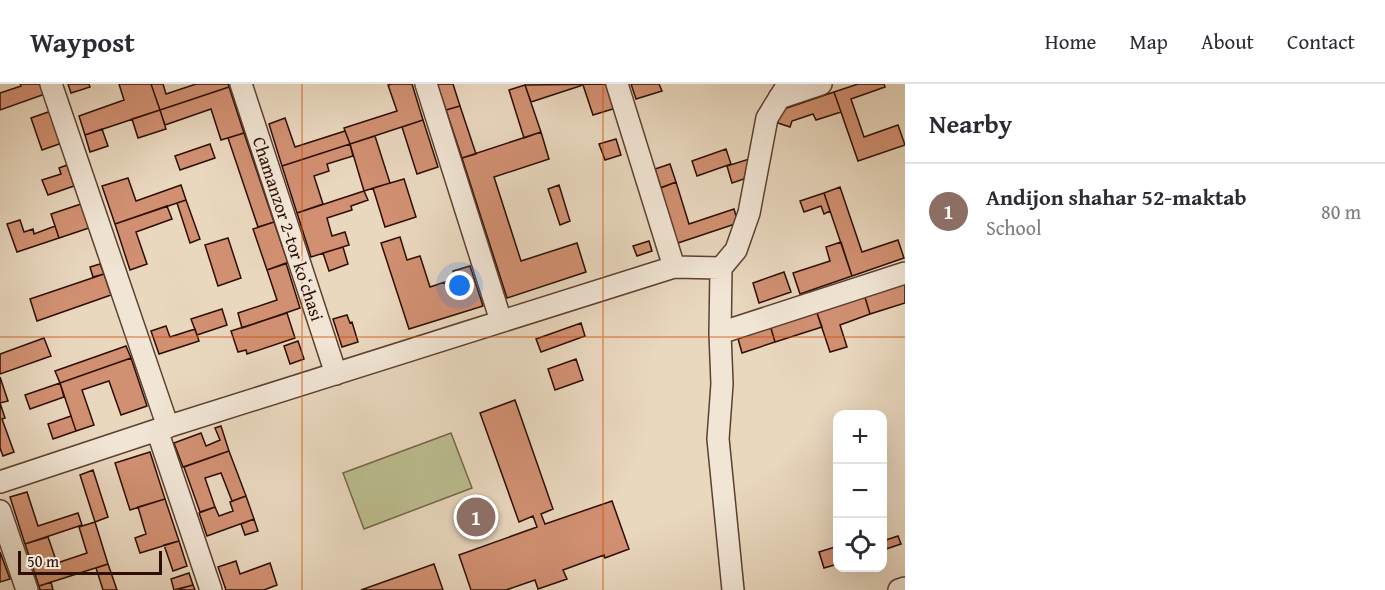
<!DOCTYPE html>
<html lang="en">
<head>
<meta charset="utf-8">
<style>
  :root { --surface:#fff; --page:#f2f2f3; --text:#2b2b33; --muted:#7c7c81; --line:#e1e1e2; --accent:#b45309 }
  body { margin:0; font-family:"Gentium Book Plus",serif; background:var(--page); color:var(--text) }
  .controls { position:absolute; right:18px; bottom:18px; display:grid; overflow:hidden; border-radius:12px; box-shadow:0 6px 24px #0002 }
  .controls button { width:54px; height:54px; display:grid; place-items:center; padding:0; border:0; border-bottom:2px solid var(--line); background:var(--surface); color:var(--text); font:30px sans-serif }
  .scale { position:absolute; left:18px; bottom:15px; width:144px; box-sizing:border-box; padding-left:6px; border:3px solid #2d0e00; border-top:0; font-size:16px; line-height:21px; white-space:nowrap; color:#2d0e00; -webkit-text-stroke:4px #f1e5d5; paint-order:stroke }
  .you { position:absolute; left:460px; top:202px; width:21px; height:21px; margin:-15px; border:4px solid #fff; border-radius:50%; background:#1a73e8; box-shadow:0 0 0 9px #1a73e833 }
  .badge { display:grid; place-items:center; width:39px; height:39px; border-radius:50%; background:var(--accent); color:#fff; font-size:20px; font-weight:700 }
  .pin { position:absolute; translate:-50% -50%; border:3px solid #fff; box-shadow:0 2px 6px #0006 }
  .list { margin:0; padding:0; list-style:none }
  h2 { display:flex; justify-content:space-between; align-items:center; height:78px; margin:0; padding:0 24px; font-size:26px }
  h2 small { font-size:20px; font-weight:400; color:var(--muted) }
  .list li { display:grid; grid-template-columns:39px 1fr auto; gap:18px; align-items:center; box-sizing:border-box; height:96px; padding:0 24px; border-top:2px solid var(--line) }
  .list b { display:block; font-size:22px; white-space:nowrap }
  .list p { margin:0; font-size:20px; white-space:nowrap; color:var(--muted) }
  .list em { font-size:20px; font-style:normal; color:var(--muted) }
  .icon { flex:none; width:33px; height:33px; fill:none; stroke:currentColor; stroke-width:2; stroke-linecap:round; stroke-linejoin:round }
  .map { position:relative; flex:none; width:905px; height:506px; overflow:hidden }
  header { display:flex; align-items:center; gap:36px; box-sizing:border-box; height:84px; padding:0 30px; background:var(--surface); border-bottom:2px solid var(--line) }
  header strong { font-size:28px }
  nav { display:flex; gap:33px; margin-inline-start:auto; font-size:21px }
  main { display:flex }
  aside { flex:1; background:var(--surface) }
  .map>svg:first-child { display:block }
  .green { fill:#bbbd8e; stroke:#746647; stroke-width:1.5 }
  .building { fill:#d19072; stroke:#2d0e00; stroke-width:1.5 }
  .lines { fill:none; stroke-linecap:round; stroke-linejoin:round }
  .minor-casing { stroke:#5c4030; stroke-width:24 }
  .minor { stroke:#f1e5d5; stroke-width:21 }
  .grid { fill:none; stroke:#cc4e0a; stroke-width:1.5; stroke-opacity:0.55 }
  .labels { text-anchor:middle; stroke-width:4.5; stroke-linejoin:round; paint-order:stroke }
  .street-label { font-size:18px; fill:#2d0e00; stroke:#f1e5d5 }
</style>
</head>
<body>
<header>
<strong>Waypost</strong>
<nav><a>Home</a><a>Map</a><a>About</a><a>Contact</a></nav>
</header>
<main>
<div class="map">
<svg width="905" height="506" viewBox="0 0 905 506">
  <rect width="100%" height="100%" fill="#e9d7be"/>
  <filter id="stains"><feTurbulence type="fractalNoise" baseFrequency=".00333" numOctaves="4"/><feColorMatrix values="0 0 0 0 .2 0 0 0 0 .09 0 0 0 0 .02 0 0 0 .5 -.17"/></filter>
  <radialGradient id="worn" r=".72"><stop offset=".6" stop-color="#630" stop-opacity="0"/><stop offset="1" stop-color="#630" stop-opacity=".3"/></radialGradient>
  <path class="green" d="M451 349 472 404 364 445 343 389Z"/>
  <path class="building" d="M20 0H42L45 10 0 26V9L21 2Z
    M68 0H89L90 3 71 9Z
    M119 0H151L160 26 85 51 79 32 124 16Z
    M151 0H163L166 10 196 0H228L229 3 160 26Z
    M392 0H412L423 36 350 60 344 44 397 27 388 1Z
    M437 0H453L460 22 446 26Z
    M608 0 616 24 593 31 583 1 531 18 525 1Z
    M631 0H659L662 7 636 15Z
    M858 0H884L885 3 851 15 864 53 898 41 905 61 858 77 834 8Z
    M525 1 541 48 524 54 509 6Z
    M229 3 244 49 221 56 211 25 165 41 160 26Z
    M834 8 841 28 816 36 813 30 792 37 790 43 772 37 775 28Z
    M460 22 476 70 462 74 446 26Z
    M160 26 166 45 138 54 132 35Z
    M51 27 62 59 42 66 31 34Z
    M285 34 295 63 345 47 350 60 282 82 269 40Z
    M423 36 438 83 417 90 402 43Z
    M102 45 108 62 90 68 85 51Z
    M541 48 549 75 494 93 521 177 577 159 586 188 507 214 462 74Z
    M244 49 274 138 258 143 228 54Z
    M375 52 390 99 364 107 350 60Z
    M616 55 621 71 605 76 599 60Z
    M210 60 215 74 180 86 175 72Z
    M350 60 353 72 327 80 329 87 314 92 323 120 297 129 282 82Z
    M726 65 731 80 697 92 692 77Z
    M749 75 744 95 732 99 727 82Z
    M670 80 676 98 661 104 655 85Z
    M67 81 74 102 48 111 42 96 61 90 59 84Z
    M128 94 136 117 181 101 186 116 115 140 102 102Z
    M404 95 416 133 385 143 373 104Z
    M676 98 689 140 734 125 738 139 675 160 657 105Z
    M559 101 570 137 560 141 548 105Z
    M840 103 862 168 898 156 904 174 852 192 824 109Z
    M364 107 368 116 351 122 352 126 327 134 332 152 345 148 349 161 311 173 297 129Z
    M824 109 830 127 824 130 821 122 804 128 800 117Z
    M186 116 200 155 190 159 177 119Z
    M81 120 89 144 59 154 51 130Z
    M167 122 172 135 136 148 147 180 130 186 115 140Z
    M20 136 24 148 33 145 34 150 55 142 59 154 17 168 7 140Z
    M274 138 288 179 267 186 253 145Z
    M400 153 407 176 420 172 430 203 445 198 447 206 458 203 453 187 470 182 483 222 409 245 381 159Z
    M228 154 241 194 218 202 205 161Z
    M649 157 652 167 637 172 633 162Z
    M841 158 852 192 800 210 793 189 830 177 826 163Z
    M343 163 348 180 329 187 323 169Z
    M286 179 300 224 242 244 238 229 277 216 267 186Z
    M100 180 104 190 93 193 90 183Z
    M784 188 791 208 759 219 753 199Z
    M104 190 111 211 37 237 30 215Z
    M905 196V219L870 230 864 210Z
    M864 210 870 230 840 241 847 263 830 268 816 226Z
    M222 225 227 241 197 251 191 235Z
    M816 226 822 243 775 258 770 241Z
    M287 229 295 254 247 270 246 266 238 268 231 247Z
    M347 231 350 239 352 238 358 258 342 263 333 235Z
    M581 239 585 252 541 268 536 255Z
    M770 241 775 258 742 269 737 251Z
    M166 242 170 253 195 245 199 257 159 270 151 247Z
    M44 254 51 272 0 290V270Z
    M298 257 304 275 290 280 284 262Z
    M126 262 131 274 60 299 55 287Z
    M131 274 147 322 121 331 109 297 82 306 94 341 76 347 60 299Z
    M576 275 583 296 555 306 548 285Z
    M0 293 8 317 0 319Z
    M60 299 64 313 30 325 25 311Z
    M515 316 553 425 541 430 545 440 612 417 629 465 605 474 604 471 563 486 567 495 538 505 535 496 506 506H471L459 471 537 443 533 432 519 438 480 329Z
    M0 319 5 334 2 335 14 368 3 372 0 364Z
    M71 332 76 347 53 355 48 340Z
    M221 342 229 367 183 383 174 359 201 349 206 362 220 356 215 344Z
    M229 367 246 412 232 417 221 389 205 394 215 423 200 428 184 383Z
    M150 368 165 415 130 426 115 379Z
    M93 386 108 433 95 438 80 391Z
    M27 408 38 442 78 429 82 441 25 460 10 413Z
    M246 412 254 435 207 452 199 429 215 423 219 432 233 427 230 418Z
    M165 415 179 457 140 469 135 454 146 450 138 423Z
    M254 435 258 447 245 451 241 440Z
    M95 438 108 480 39 502 25 460 48 453 57 479 87 469 79 443Z
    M898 452 901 460 886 465 883 457Z
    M179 457 187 482 173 487 164 461Z
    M838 462V480L824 484 819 468Z
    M0 468 10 495 0 498Z
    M236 477 240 490 270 479 277 501 264 506H226L218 483Z
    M108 480 117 506H103L96 484Z
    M434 480 443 506H361Z
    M189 489 193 501 174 506 171 495Z
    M51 498 53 506H40L39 502Z
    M193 501 195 506H180L179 505Z"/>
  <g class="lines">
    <defs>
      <path id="minor" d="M51 0 168 343
        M241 0 336 290
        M426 0 501 237
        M617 0 674 183
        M779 14 821 0
        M721 184 736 166 749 129 767 34 788 0
        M720 249 905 189
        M157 346 211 506
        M0 398 157 346 674 183 721 184 720 249 722 300 718 355 733 506
        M0 427 27 506
        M899 506 905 504"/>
    </defs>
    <use href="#minor" class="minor-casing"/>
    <use href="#minor" class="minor"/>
  </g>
  <path class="grid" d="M302 0V506M603 0V506M0 253H905"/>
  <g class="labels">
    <g class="street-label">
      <text transform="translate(288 145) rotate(72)" y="6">Chamanzor 2-tor koʻchasi</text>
    </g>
  </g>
  <rect width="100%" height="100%" filter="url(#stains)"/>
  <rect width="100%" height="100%" fill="url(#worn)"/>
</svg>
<div class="controls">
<button>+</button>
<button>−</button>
<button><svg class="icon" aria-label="locate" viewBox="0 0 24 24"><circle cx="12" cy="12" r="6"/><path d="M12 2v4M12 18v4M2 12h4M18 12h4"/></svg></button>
</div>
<div class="scale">50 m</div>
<div class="you"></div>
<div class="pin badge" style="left:476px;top:433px;background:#8d6e63">1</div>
</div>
<aside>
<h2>Nearby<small></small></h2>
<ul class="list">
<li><span class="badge" style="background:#8d6e63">1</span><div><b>Andijon shahar 52-maktab</b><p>School</p></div><em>80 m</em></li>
</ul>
</aside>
</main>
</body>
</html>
